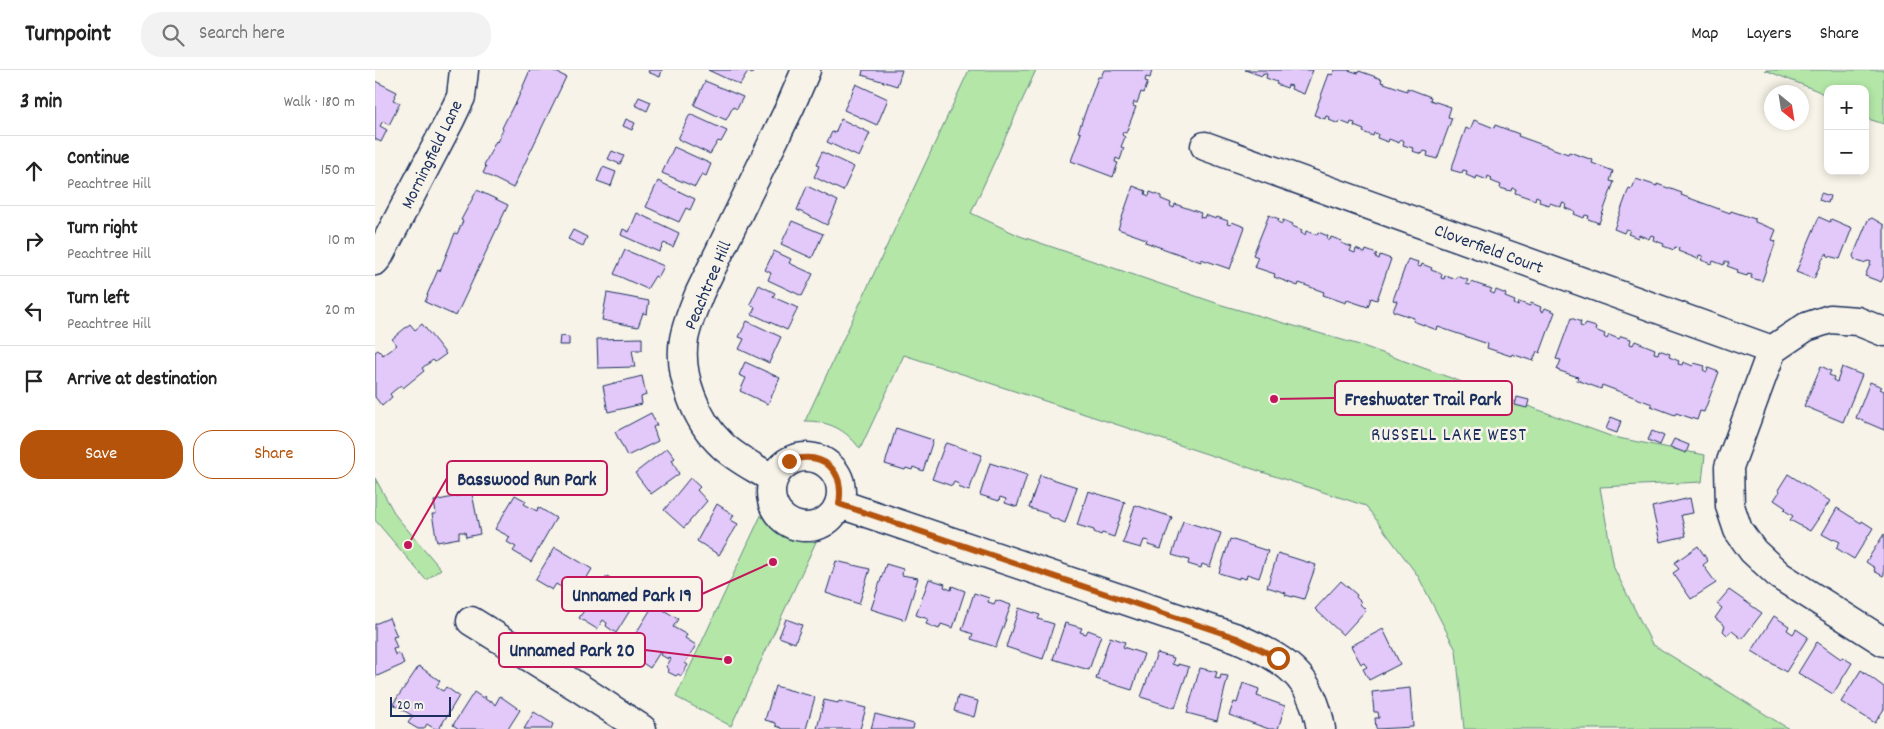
<!DOCTYPE html>
<html lang="en">
<head>
<meta charset="utf-8">
<style>
  :root { --surface:#fff; --page:#f2f2f2; --text:#222; --muted:#767676; --line:#e0e0e0; --accent:#b45309 }
  body { margin:0; font-family:Dekko,sans-serif; background:var(--page); color:var(--text) }
  .controls { position:absolute; right:15px; top:15px; display:grid; overflow:hidden; border-radius:10px; box-shadow:0 2px 8px #0003 }
  .controls button { width:45px; height:45px; display:grid; place-items:center; padding:0; border:0; border-bottom:1px solid var(--line); background:var(--surface); color:var(--text); font:25px sans-serif }
  .compass { position:absolute; left:1389px; top:15px; width:45px; height:45px; border-radius:50%; background:var(--surface); box-shadow:0 2px 8px #0003; rotate:150deg }
  .scale { position:absolute; left:15px; bottom:12px; width:61px; box-sizing:border-box; padding-left:5px; border:2px solid #1b2f5e; border-top:0; font-size:14px; line-height:18px; white-space:nowrap; color:#1b2f5e; -webkit-text-stroke:4px #f7f3e8; paint-order:stroke }
  .stop { position:absolute; width:15px; height:15px; margin:-11px; border:4px solid #b45309; border-radius:50%; background:#fff }
  .stop.end { background:#b45309; border-color:#fff; box-shadow:0 1px 5px #0008 }
  .list { margin:0; padding:0; list-style:none }
  h2 { display:flex; justify-content:space-between; align-items:center; height:65px; margin:0; padding:0 20px; font-size:21px }
  h2 small { font-size:16px; font-weight:400; color:var(--muted) }
  .list li { display:grid; grid-template-columns:32px 1fr auto; gap:15px; align-items:center; box-sizing:border-box; height:70px; padding:0 20px; border-top:1px solid var(--line) }
  .list b { display:block; font-size:19px; white-space:nowrap }
  .list p { margin:0; font-size:16px; white-space:nowrap; color:var(--muted) }
  .list em { font-size:16px; font-style:normal; color:var(--muted) }
  .actions { display:flex; gap:10px; padding:15px 20px }
  .actions a { flex:1; padding:11px 0; border:1px solid var(--accent); border-radius:20px; text-align:center; font-size:18px; color:var(--accent) }
  .actions .main { background:var(--accent); color:#fff }
  .icon { flex:none; width:28px; height:28px; fill:none; stroke:currentColor; stroke-width:2; stroke-linecap:round; stroke-linejoin:round }
  .map { position:relative; flex:none; width:1509px; height:659px; overflow:hidden }
  header { display:flex; align-items:center; gap:30px; box-sizing:border-box; height:70px; padding:0 25px; background:var(--surface); border-bottom:1px solid var(--line) }
  header strong { font-size:24px }
  nav { display:flex; gap:28px; margin-inline-start:auto; font-size:18px }
  .search { width:350px; height:45px; background:var(--page); display:flex; align-items:center; gap:12px; box-sizing:border-box; padding:0 18px; border-radius:20px; color:var(--muted); font-size:19px }
  main { display:flex }
  aside { flex:1; background:var(--surface) }
  .map>svg:first-child { display:block }
  .green { fill:#b3e6a7; stroke:#678a82 }
  .building { fill:#e2c9f9; stroke:#1b2f5e }
  .lines { fill:none; stroke-linecap:round; stroke-linejoin:round }
  .minor-casing { stroke:#1b2f5e; stroke-width:31 }
  .minor { stroke:#f7f3e8; stroke-width:28 }
  .route { stroke:#b45309; stroke-width:6 }
  .labels { text-anchor:middle; stroke-width:5; stroke-linejoin:round; paint-order:stroke }
  .street-label { font-size:18px; fill:#1b2f5e; stroke:#f7f3e8 }
  .neighbourhood-label { font-size:19px; letter-spacing:1px; fill:#1b2f5e; stroke:#f7f3e8 }
  .leader { fill:none; stroke:#c2185b; stroke-width:2 }
  .callout-dot { fill:#c2185b; stroke:#f7f3e8; stroke-width:2 }
  .callout { fill:#f7f3e8; stroke:#c2185b; stroke-width:2 }
  .callout-label { font-size:19px; text-anchor:middle; font-weight:bold; fill:#1b2f5e }
</style>
</head>
<body>
<header>
<strong>Turnpoint</strong>
<div class="search"><svg class="icon" aria-label="search" viewBox="0 0 24 24"><circle cx="10" cy="10" r="6"/><path d="M15 15l6 6"/></svg>Search here</div>
<nav><a>Map</a><a>Layers</a><a>Share</a></nav>
</header>
<main>
<aside>
<h2>3 min<small>Walk · 180 m</small></h2>
<ul class="list">
<li><svg class="icon" aria-label="ahead" viewBox="0 0 24 24"><path d="M12 20V5M6 11l6-6 6 6"/></svg><div><b>Continue</b><p>Peachtree Hill</p></div><em>150 m</em></li>
<li><svg class="icon" aria-label="right" viewBox="0 0 24 24"><path d="M7 20v-9h11M14 6l5 5-5 5"/></svg><div><b>Turn right</b><p>Peachtree Hill</p></div><em>10 m</em></li>
<li><svg class="icon" aria-label="left" viewBox="0 0 24 24"><path d="M17 20v-9H6M10 6l-5 5 5 5"/></svg><div><b>Turn left</b><p>Peachtree Hill</p></div><em>20 m</em></li>
<li><svg class="icon" aria-label="arrive" viewBox="0 0 24 24"><path d="M6 21V4h12l-3 4 3 4H6"/></svg><div><b>Arrive at destination</b></div></li>
</ul>
<div class="actions"><a class="main">Save</a><a>Share</a></div>
</aside>
<div class="map">
<svg width="1509" height="659" viewBox="0 0 1509 659">
  <rect width="100%" height="100%" fill="#f7f3e8"/>
  <filter id="ink" filterUnits="userSpaceOnUse"><feTurbulence type="fractalNoise" baseFrequency=".02" numOctaves="2"/><feDisplacementMap in="SourceGraphic" scale="10" xChannelSelector="R" yChannelSelector="G"/><feConvolveMatrix kernelMatrix="1 2 1 2 8 2 1 2 1" color-interpolation-filters="sRGB"/></filter>
  <g filter="url(#ink)">
    <path class="green" d="M594 0H661L596 143 645 166 847 235 988 276 1238 367 1330 385 1327 412 1225 417 1239 498 1277 574 1414 659H1089L1081 580 1043 506 991 436 529 285 485 379C471 359 453 351 430 351Z
      M1390 0H1509V54L1490 48V19H1453V27L1443 21Z
      M0 408 21 446 66 499 51 510 0 450Z
      M389 439C407 459 419 464 445 463L356 656 301 627Z"/>
    <path class="building" d="M155 0H177L191 7 138 118 108 103 111 97 109 95 121 71 122 72 128 59 127 58 139 34 140 35Z
      M274 0H287L285 7 273 2Z
      M333 0H379L377 4 373 2 365 15Z
      M488 0H527L522 16 487 5Z
      M729 0H777L775 8 771 7 770 11 773 12 769 23 766 22 762 33 759 32 758 36 761 37 751 63 748 62 747 65 750 67 746 77 749 78 745 90 741 88 740 92 743 93 738 107 696 91 706 63 703 62 723 7H726Z
      M870 0H938L929 24 916 19 917 16 913 15 912 18 901 14 902 12 891 8 892 4 888 3 887 6Z
      M960 0H973L983 3 984 1 1007 9 1006 12 1032 21V18L1056 27 1055 30 1076 37 1073 47 1077 48 1062 89 1052 86 1053 82 1049 81 1047 84 1037 81 1038 78 1028 75 1029 71 1026 69 1024 73 1014 69 1013 72 1002 68 1003 64 999 63 998 66 988 62 989 60 979 56 980 53 976 52 975 55 965 51 964 54 954 50 955 47 951 46 950 49 939 45 954 4 957 5Z
      M0 11 22 22 18 30 25 33 14 55 8 51 5 56 12 60 6 72 0 69Z
      M330 11 368 27 362 39 358 37 351 50 319 35Z
      M481 14 513 29 502 55 469 40Z
      M264 27 276 32 272 41 260 35Z
      M315 44 352 61 346 72 343 71 335 84 303 69Z
      M251 49 260 53 257 60 248 56Z
      M466 49 495 63 484 87 452 72 457 62 460 63Z
      M1099 50 1119 58 1120 55 1144 64 1143 66 1193 84 1194 82 1218 90 1217 93 1238 101 1235 111 1239 112 1224 153 1213 149 1214 146 1210 145 1209 148 1199 144 1200 142 1190 138 1191 134 1187 133 1186 137 1175 133 1174 135 1164 132 1165 128 1161 126 1160 130 1140 123 1141 119 1137 118 1136 121 1125 118 1126 115 1116 111 1117 108 1113 106 1112 110 1102 106 1101 109 1091 105 1092 101 1088 100 1087 103 1076 100 1091 58 1095 60Z
      M299 77 336 94 331 106 327 104 320 117 287 103Z
      M237 81 249 86 245 94 233 89Z
      M447 82 479 97 468 121 439 107 444 96 441 95Z
      M228 97 241 102 236 116 222 111Z
      M1261 109 1282 116V114L1307 123 1306 125 1355 143 1356 141 1380 149V152L1401 160 1397 170 1401 171 1387 211 1376 208 1377 204 1373 203 1372 206 1362 203 1363 200 1352 196 1354 193 1350 191 1349 195 1338 191 1337 194 1326 190 1328 186 1324 185 1323 189 1303 181 1304 178 1300 177 1299 180 1288 176 1289 174 1278 170 1279 166 1276 165 1274 169 1264 165 1263 168 1253 164 1255 160 1251 159 1249 163 1239 159 1254 118 1257 119Z
      M283 111 320 129 315 140 311 138 304 152 271 137Z
      M432 116 463 131 452 155 422 140Z
      M758 116 771 121 770 124 774 126 775 122 786 126V129L796 133 795 136 799 138 800 134 826 143 825 147 829 148 830 145 841 149 842 147 853 151 852 154 856 155 857 152 870 157 855 199 826 189V192L770 172 771 169 743 159Z
      M102 120 133 135 81 246 50 232 53 225H52L63 200 65 201 80 163 82 164 88 151 86 150Z
      M1446 123 1455 126 1453 133 1444 130Z
      M262 143 304 163 298 177 289 173 284 182 246 165 248 159 254 162Z
      M894 145 904 149 903 152 907 154 908 150 918 154 917 156 927 160 926 163 930 165 931 161 942 165 943 162 953 166 952 169 955 170 956 167 967 171 966 173 977 177 975 181 980 183 981 179 990 183 991 180 1002 184 1000 187 1004 189 1005 185 1016 189 1002 230 996 228 993 237 972 230 971 233 948 225 949 222 924 213 923 216 899 207 900 204 879 197 883 187 878 185Z
      M1444 147 1455 152 1456 149 1477 158 1465 189 1453 186 1452 183 1447 190 1439 209 1421 202Z
      M1497 148 1509 155V206L1506 212 1490 206 1496 192 1493 191 1488 193 1480 190 1478 186 1493 150Z
      M417 151 448 164 437 188 406 174Z
      M198 160 212 167 208 176 193 169Z
      M250 180 289 196 283 208 280 206 272 219 239 204Z
      M399 181 416 189 414 193 438 204 427 226 393 210 396 203 390 200Z
      M1033 189 1043 192 1042 196 1046 197 1047 194 1057 198 1056 200 1067 204 1066 208 1069 209 1070 205 1081 209 1082 206 1093 210 1091 214 1095 215 1096 212 1117 219 1115 222 1119 224 1121 220 1131 224 1130 227 1140 231 1139 234 1143 236 1144 232 1155 236 1156 233 1166 237 1165 240 1168 242 1170 238 1180 242 1165 283 1162 281 1158 291 1137 284 1136 286 1112 278 1113 274 1063 257 1062 260 1038 251 1039 248 1018 241 1022 231 1018 230Z
      M384 215 400 223 398 227 423 238 412 260 377 244 380 237 375 234Z
      M232 223 274 231 272 244 268 243 263 257 227 250Z
      M1196 248 1206 252 1205 256 1209 257 1211 254 1221 257 1220 260 1230 264 1229 267 1232 269 1234 265 1244 269 1246 266 1256 269 1255 274 1258 275 1260 271 1280 279 1279 283 1283 284 1284 280 1295 284 1294 287 1304 291 1303 294 1307 295 1308 292 1318 296 1319 293 1330 296 1328 300 1332 302 1333 298 1344 302 1329 342 1325 341 1322 350 1301 343 1300 345 1276 336 1277 334 1227 315 1226 319 1202 310 1203 307 1182 300 1186 290 1181 289Z
      M372 251 406 267 394 293 364 279 369 269 364 267Z
      M35 254 40 260 47 254 71 284 60 292 58 290 47 298 49 301 28 318 26 315 15 324 17 327 7 336 0 327V282L3 280 8 285 22 275 17 269Z
      M185 266 194 267V275H184Z
      M267 268V280H257L260 297 223 298 222 269Z
      M370 292 405 308 393 334 365 321 371 308 364 305Z
      M1446 296 1456 301 1454 305 1459 307 1458 310 1462 312 1467 297 1487 305 1468 352 1429 336Z
      M267 306 271 325 266 327 267 334 233 342 228 316Z
      M1495 312 1507 317 1505 319 1509 321V360L1481 348Z
      M1142 327 1154 330 1152 338 1140 335Z
      M276 343 282 355 278 357 283 371 252 386 240 362Z
      M1236 347 1246 351 1242 363 1231 359Z
      M521 358 558 370 548 401 538 397 537 400 531 398 530 400 510 394Z
      M1277 361 1289 366 1285 375 1273 370Z
      M1299 369 1314 375 1311 383 1295 377Z
      M572 373 607 385 594 421 583 417 584 414 579 412 577 416 557 409 570 374Z
      M292 378 300 388 297 390 304 404 276 424 260 403Z
      M615 393 652 405 642 437 630 433 631 429 625 427 624 431 605 425Z
      M1413 404 1455 431 1435 461 1415 450 1418 446 1409 440 1411 438 1399 430 1405 421 1403 420Z
      M665 405 702 417 690 453 673 446V444L654 438Z
      M315 408 325 417 322 420 332 431 309 458 289 440Z
      M713 421 750 432 739 467 727 463 726 465 719 462V460L702 455Z
      M97 423 105 464 91 467 90 462H84V468L62 472 57 444H61L59 431Z
      M140 425 151 431 149 434 162 441 163 437 181 448 156 492 138 481 141 477 132 472 135 467 120 459Z
      M1315 428 1318 443 1306 445 1311 466 1285 472 1277 437Z
      M342 434 359 445 356 450 363 454 344 485 322 471Z
      M760 435 797 447 786 479 773 475 774 471 769 470 766 478 748 473Z
      M1462 438 1486 453 1487 451 1498 458 1479 489 1461 478 1465 472 1459 469 1458 470 1447 464Z
      M808 451 846 463 835 497 827 494 826 498 813 494 814 490 797 485Z
      M1509 464V504L1508 506 1499 501 1500 498 1491 492Z
      M855 469 893 481 884 508 872 504 871 509 864 507V509L844 503Z
      M1323 476 1333 491 1328 495 1341 513 1316 529 1298 503 1304 499 1299 493Z
      M180 477 217 499 201 526 181 514 177 520 160 510Z
      M903 483 941 495 929 529 918 526V527L910 525 911 523 892 517Z
      M461 491 495 499 484 534 451 523Z
      M511 494 528 499 527 505 543 508 530 550 496 539Z
      M232 506 264 526 241 563 231 556 232 553 228 550 222 559 204 548Z
      M554 509 570 514 569 517 576 520 577 516 590 521 578 558 566 554 564 559 551 554 553 549 541 545Z
      M966 511 982 525 981 527 986 532 985 534 991 540 968 565 940 539Z
      M1354 520 1387 543 1367 569 1357 561 1352 565 1348 561 1350 556 1340 548 1347 538 1342 534Z
      M599 523 614 528 613 532 619 534 621 530 636 535 621 577 596 569 598 564 587 560Z
      M279 534 303 549 298 557 312 565 310 568 321 575 310 593 313 595 306 606 303 604 301 606 293 602 294 599 291 597 296 589 294 587 293 589 286 585 287 583 285 582 275 598 250 581Z
      M644 538 665 545 663 549 679 554 668 589 631 577Z
      M1399 546 1414 556 1412 560 1418 564 1421 559 1433 567 1411 602 1377 581Z
      M14 548 22 566 18 567 22 578 18 579 20 585 25 583 29 594 0 607V554Z
      M411 549 427 555 420 573 404 567Z
      M690 553 707 558 705 562 711 564 713 560 726 565 714 600 678 589Z
      M1008 559 1025 594 994 610 988 599 992 597 989 593 986 594 976 576Z
      M735 567 750 572 748 577 769 584 757 620 721 609Z
      M1442 572 1466 589 1467 587 1477 593 1458 624 1423 603Z
      M782 583 799 588 797 594 803 596V594L814 597 800 638 766 627Z
      M44 596 65 611 61 617 68 621 71 617 84 626 64 659H60L52 654 49 659H43L33 653 38 646 18 634Z
      M825 598 842 602 840 608 845 609 846 605 853 606 842 651 812 643Z
      M1486 600 1509 617V639L1500 653 1466 632Z
      M868 613 884 619 882 626 910 636 903 659H894L854 645 859 632 862 633Z
      M400 616 440 627 431 659H407V658L401 656V653L390 650Z
      M1035 618 1038 657 1001 659 1000 648H1004L1003 642H999L997 622Z
      M99 622 108 628 109 626 111 627 110 629 115 632 116 630 120 635 125 626 145 640 133 659H84L78 655Z
      M583 626 603 631 599 647 579 641Z
      M449 630 463 633 464 631 491 638 485 659H442Z
      M159 642 178 654 176 659H149Z
      M500 644 539 654 538 659H496Z"/>
    <g class="lines">
      <defs>
        <path id="minor" d="M830 76 1397 280
          M0 191 4 186 75 50 86 27 89 0
          M1509 262 1482 251 1455 249 1431 257 1397 280 1354 397 1355 436 1363 460 1378 481 1405 506 1509 572
          M396 422a35 35 0 1 1 70 0a35 35 0 1 1-70 0Z
          M398 409C381 398 361 389 347 375 321 351 303 304 309 269 312 253 319 237 325 222L415 37 431 0
          M465 434 862 568C909 589 937 604 946 659
          M96 551 203 617 267 659"/>
      </defs>
      <use href="#minor" class="minor-casing"/>
      <use href="#minor" class="minor"/>
    </g>
  </g>
  <g class="lines" filter="url(#ink)">
    <path class="route" d="M414 391C448 380 470 400 464 434L862 568 903 588"/>
  </g>
  <g class="labels">
    <g class="street-label">
      <text transform="translate(56 84) rotate(-64)" y="6">Morningfield Lane</text>
      <text transform="translate(1114 178) rotate(20)" y="6">Cloverfield Court</text>
      <text transform="translate(332 215) rotate(-67)" y="6">Peachtree Hill</text>
    </g>
    <g class="neighbourhood-label">
      <text x="1074" y="370">RUSSELL LAKE WEST</text>
    </g>
  </g>
  <path class="leader" d="M899 329L960 328M33 475L72 408M398 492L327 524M353 590L270 580"/>
  <g class="callout-dot">
    <circle cx="899" cy="329" r="5"/>
    <circle cx="33" cy="475" r="5"/>
    <circle cx="398" cy="492" r="5"/>
    <circle cx="353" cy="590" r="5"/>
  </g>
  <g class="callout">
    <rect x="960" y="311" width="177" height="34" rx="5"/>
    <rect x="72" y="391" width="160" height="34" rx="5"/>
    <rect x="187" y="507" width="140" height="34" rx="5"/>
    <rect x="124" y="563" width="146" height="34" rx="5"/>
  </g>
  <g class="callout-label">
    <text x="1048" y="335">Freshwater Trail Park</text>
    <text x="152" y="415">Basswood Run Park</text>
    <text x="257" y="531">Unnamed Park 19</text>
    <text x="197" y="586">Unnamed Park 20</text>
  </g>
</svg>
<div class="controls">
<button>+</button>
<button>−</button>
</div>
<svg class="compass" viewBox="-18 -18 36 36"><path d="M0-13l5 13h-10z" fill="#e53935"/><path d="M0 13l5-13h-10z" fill="#767676"/></svg>
<div class="scale">20 m</div>
<div class="stop" style="left:903px;top:588px"></div>
<div class="stop end" style="left:414px;top:391px"></div>
</div>
</main>
</body>
</html>
